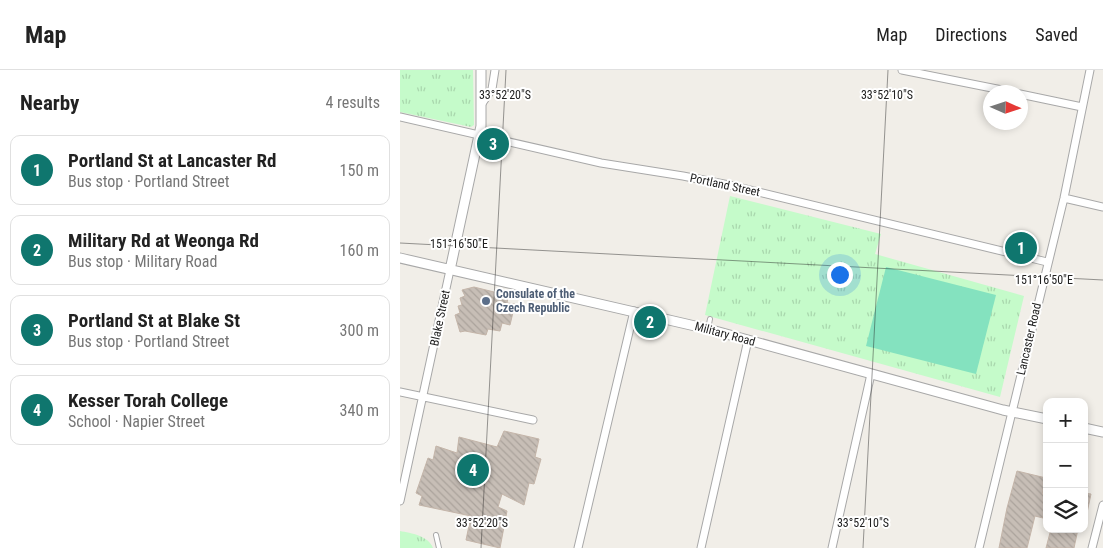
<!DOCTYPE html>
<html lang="en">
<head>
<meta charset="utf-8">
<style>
  :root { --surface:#fff; --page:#f2f2f2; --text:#222; --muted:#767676; --line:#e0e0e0; --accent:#0f766e }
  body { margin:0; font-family:"Roboto Condensed",sans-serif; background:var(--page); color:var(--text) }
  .controls { position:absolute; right:15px; bottom:15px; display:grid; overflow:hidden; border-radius:10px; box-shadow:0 2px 8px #0003 }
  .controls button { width:45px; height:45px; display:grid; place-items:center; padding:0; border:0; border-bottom:1px solid var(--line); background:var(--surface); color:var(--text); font:25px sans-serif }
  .compass { position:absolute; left:583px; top:15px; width:45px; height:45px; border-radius:50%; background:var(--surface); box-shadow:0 2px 8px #0003; rotate:93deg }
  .you { position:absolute; left:439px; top:204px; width:18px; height:18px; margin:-12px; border:4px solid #fff; border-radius:50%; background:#1a73e8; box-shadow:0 0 0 8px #1a73e833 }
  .badge { display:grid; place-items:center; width:32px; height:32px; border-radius:50%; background:var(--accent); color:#fff; font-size:16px; font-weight:700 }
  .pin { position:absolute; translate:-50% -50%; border:2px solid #fff; box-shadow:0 1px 5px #0006 }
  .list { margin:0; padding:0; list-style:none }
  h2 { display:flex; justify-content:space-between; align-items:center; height:65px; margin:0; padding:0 20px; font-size:21px }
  h2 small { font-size:16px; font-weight:400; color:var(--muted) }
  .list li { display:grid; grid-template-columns:32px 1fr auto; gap:15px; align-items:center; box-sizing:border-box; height:70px; margin:0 10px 10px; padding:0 10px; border:1px solid var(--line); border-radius:10px }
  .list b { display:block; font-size:19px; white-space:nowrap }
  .list p { margin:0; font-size:16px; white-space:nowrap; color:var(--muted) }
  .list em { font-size:16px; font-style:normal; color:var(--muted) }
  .icon { flex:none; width:28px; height:28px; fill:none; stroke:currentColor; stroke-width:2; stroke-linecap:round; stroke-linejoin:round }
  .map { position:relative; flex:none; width:703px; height:478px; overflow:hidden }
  header { display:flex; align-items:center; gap:30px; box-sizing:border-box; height:70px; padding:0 25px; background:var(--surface); border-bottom:1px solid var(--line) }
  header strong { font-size:24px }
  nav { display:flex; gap:28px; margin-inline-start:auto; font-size:18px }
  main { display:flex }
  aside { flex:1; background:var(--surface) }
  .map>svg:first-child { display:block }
  .park { fill:url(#park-tufts) }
  .pitch { fill:#84e2bf }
  .building { fill:url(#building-back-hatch); stroke:#c4b5a9 }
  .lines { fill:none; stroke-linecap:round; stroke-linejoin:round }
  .service-casing { stroke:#a8a8a8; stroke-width:6 }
  .minor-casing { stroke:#a8a8a8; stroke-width:9 }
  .tertiary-casing { stroke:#a8a8a8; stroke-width:11 }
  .service { stroke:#fff; stroke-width:4 }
  .minor { stroke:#fff; stroke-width:7 }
  .tertiary { stroke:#fff; stroke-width:9 }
  .ticks { fill:none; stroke:#212121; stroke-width:1; stroke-opacity:0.45 }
  .service-dot { fill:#5c6f8a; stroke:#fff; stroke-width:2 }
  .labels { text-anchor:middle; stroke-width:4; stroke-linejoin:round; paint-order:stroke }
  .street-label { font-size:12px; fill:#212121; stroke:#fff }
  .service-label { font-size:12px; font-weight:bold; fill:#4e5e75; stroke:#fff; text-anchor:start }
  .ticks-label { font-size:12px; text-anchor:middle; fill:#212121; stroke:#fff; stroke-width:4; stroke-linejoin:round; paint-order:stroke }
</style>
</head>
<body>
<header>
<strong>Map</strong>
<nav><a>Map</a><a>Directions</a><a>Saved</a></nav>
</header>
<main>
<aside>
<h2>Nearby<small>4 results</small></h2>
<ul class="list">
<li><span class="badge">1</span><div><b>Portland St at Lancaster Rd</b><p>Bus stop · Portland Street</p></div><em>150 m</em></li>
<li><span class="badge">2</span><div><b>Military Rd at Weonga Rd</b><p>Bus stop · Military Road</p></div><em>160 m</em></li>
<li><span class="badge">3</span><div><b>Portland St at Blake St</b><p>Bus stop · Portland Street</p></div><em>300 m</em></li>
<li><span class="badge">4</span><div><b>Kesser Torah College</b><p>School · Napier Street</p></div><em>340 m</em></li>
</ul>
</aside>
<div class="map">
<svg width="703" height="478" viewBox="0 0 703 478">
  <defs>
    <pattern id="park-tufts" width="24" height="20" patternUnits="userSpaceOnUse" patternTransform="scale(1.25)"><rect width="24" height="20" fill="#c5fbca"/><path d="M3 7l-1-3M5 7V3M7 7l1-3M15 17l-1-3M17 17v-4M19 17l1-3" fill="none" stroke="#a9d7ad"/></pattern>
    <pattern id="building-back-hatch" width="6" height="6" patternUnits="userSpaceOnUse" patternTransform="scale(1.25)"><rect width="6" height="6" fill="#c7beb6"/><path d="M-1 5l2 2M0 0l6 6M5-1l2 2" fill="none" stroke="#aba39c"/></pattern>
  </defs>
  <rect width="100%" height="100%" fill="#f1eee8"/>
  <path class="park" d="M0 0H73L74 55 71 57 0 42Z
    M330 126 481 164 475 184 624 226 600 327 305 245Z
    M0 461C11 463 29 466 33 478H0Z"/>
  <path class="pitch" d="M486 197 596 225 576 304 466 276Z"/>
  <path class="building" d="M74 217 106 225 105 228H108L107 233 115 234 110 255 102 253 100 261 88 259 86 265 65 261 60 262 55 245 60 243 58 236 62 235 60 228 65 226 62 220Z
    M104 361 139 369 135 387 141 389 134 414 129 413 124 435 102 424 98 437 107 441 100 478 66 470 71 446 19 435 22 426 16 423 28 388 33 390 36 376 57 383 59 367 97 377Z
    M617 401 646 408 642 424 646 425 643 448 635 446 627 478H599L607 438Z
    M684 423 691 424 687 443H684Z
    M651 459H678L674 478H646Z"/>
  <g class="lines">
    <defs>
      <path id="service" d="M308 259 310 249
        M36 465 39 478"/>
      <path id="minor" d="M502 0 612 22
        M620 24 682 37
        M81 35 92 19 95 0
        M0 47 201 93 283 106 334 116 647 192
        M664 128 703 137
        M0 322 133 350
        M0 431 50 200
        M178 478 234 241
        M301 478 348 270
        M432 478 471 304
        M579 478 664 128 690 0
        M692 478 703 435"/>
      <path id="tertiary" d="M0 188 308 259 603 340 647 349
        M50 200 81 56V0
        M684 358 703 362"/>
    </defs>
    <use href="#service" class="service-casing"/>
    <use href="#minor" class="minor-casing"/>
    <use href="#tertiary" class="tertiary-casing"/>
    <use href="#service" class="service"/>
    <use href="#minor" class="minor"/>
    <use href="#tertiary" class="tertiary"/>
  </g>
  <path class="ticks" d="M0 173 703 210M81 478 106 0M463 478 488 0"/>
  <circle class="service-dot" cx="86" cy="231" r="5"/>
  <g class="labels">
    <g class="street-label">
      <text transform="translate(325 115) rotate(12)" y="4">Portland Street</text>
      <text transform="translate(40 248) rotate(-78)" y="4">Blake Street</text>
      <text transform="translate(325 264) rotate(15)" y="4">Military Road</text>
      <text transform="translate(629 269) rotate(-77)" y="4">Lancaster Road</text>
    </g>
    <g class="service-label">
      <text x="96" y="228">Consulate of the<tspan x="96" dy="14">Czech Republic</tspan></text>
    </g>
  </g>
  <g class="ticks-label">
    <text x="105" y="29">33°52'20"S</text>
    <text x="487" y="29">33°52'10"S</text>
    <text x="59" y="178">151°16'50"E</text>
    <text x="644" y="214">151°16'50"E</text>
    <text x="82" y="457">33°52'20"S</text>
    <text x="463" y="457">33°52'10"S</text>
  </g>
</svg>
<div class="controls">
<button>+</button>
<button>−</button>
<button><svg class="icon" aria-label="layers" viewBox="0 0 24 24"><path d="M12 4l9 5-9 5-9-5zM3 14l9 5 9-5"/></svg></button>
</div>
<svg class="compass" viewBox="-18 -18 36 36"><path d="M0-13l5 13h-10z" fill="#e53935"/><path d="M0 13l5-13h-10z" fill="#767676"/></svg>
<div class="you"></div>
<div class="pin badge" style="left:621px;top:178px">1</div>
<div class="pin badge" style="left:250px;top:252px">2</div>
<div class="pin badge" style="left:93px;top:74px">3</div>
<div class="pin badge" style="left:73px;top:400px">4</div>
</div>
</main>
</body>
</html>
